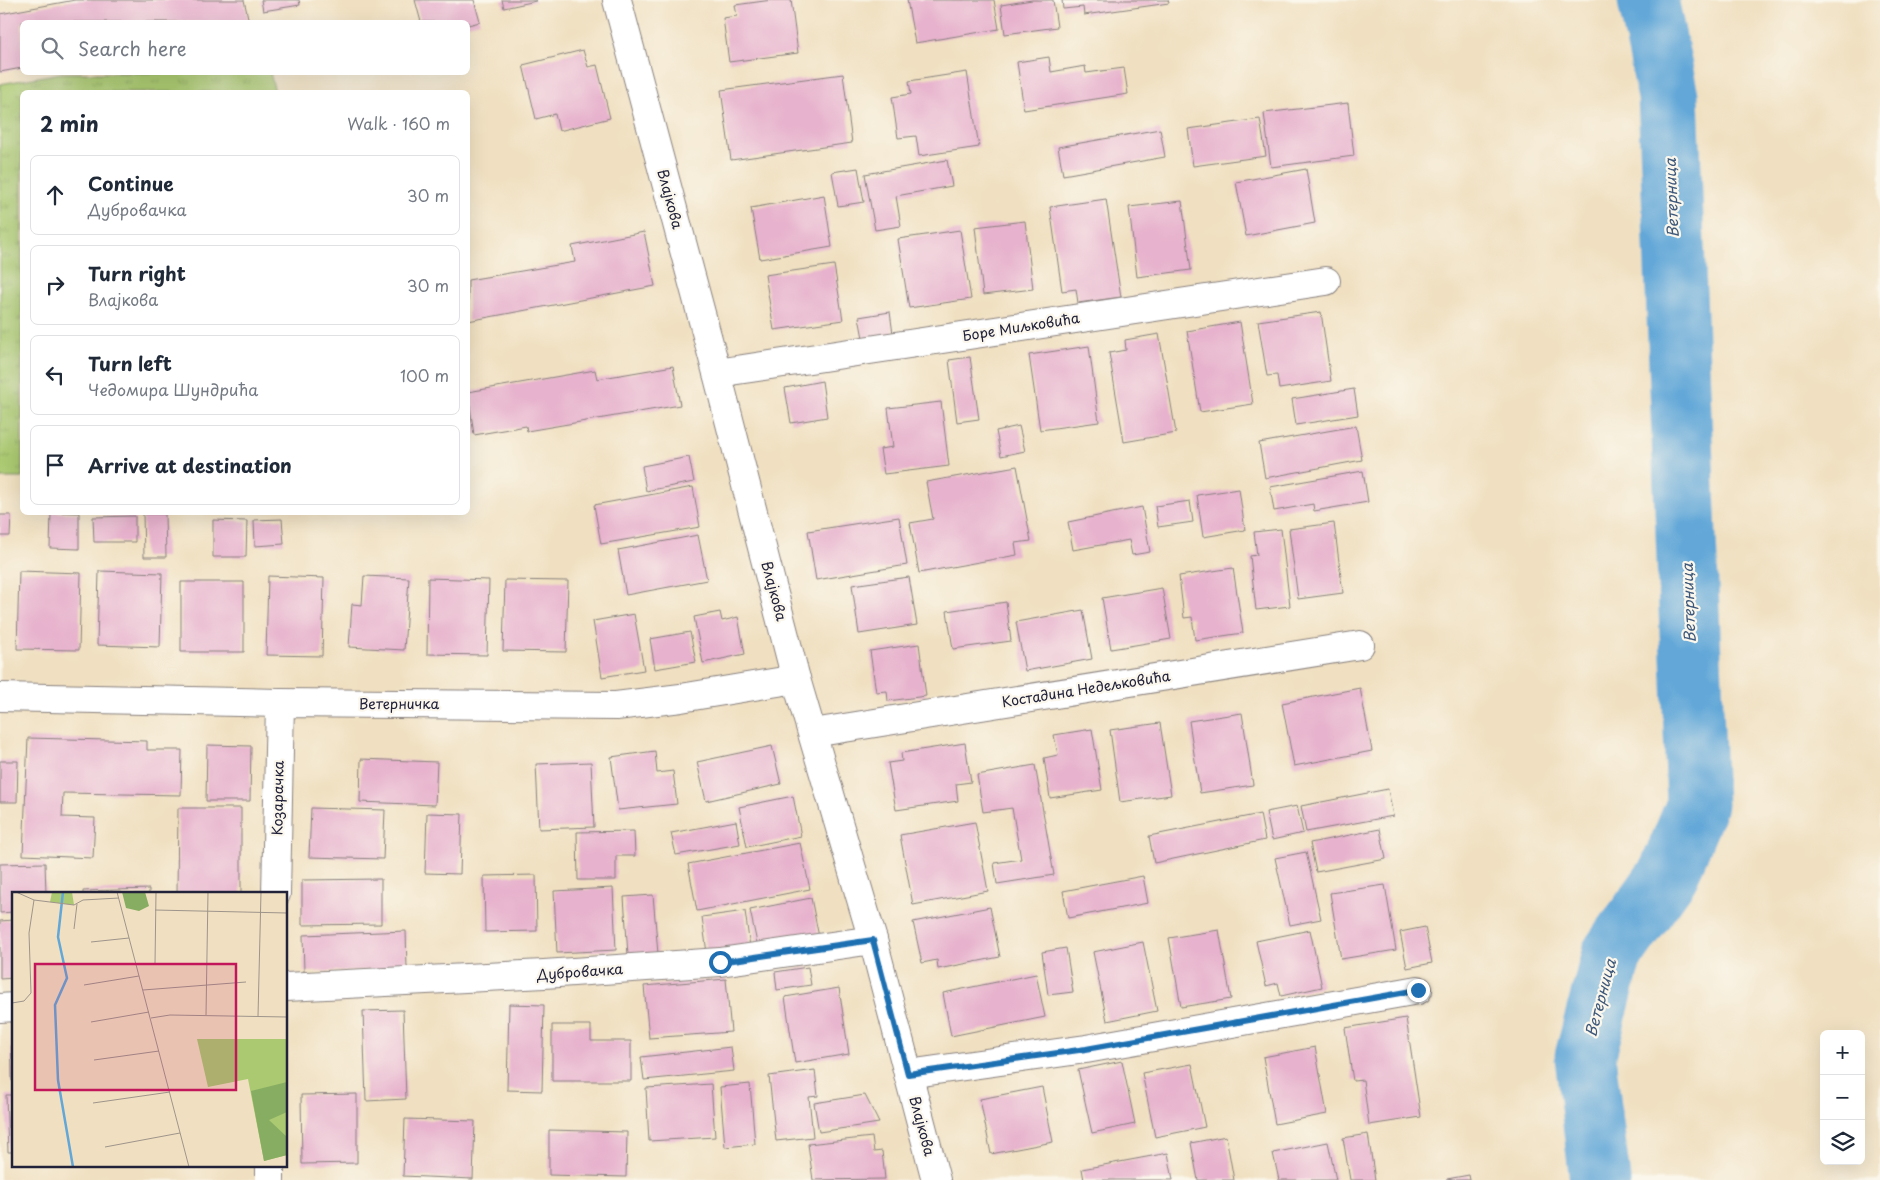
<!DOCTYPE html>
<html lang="en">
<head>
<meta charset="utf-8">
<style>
  :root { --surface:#fff; --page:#f6f6f7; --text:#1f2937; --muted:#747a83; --line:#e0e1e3 }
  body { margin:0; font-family:"Playpen Sans",sans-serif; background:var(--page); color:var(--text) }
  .controls { position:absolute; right:15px; bottom:15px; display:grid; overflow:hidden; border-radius:8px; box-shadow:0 5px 20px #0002 }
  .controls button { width:45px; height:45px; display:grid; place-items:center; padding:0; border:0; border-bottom:1px solid var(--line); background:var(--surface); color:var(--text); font:25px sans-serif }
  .stop { position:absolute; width:15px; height:15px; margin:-11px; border:4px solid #1f6fb2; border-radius:50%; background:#fff }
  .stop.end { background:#1f6fb2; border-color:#fff; box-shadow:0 1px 5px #0008 }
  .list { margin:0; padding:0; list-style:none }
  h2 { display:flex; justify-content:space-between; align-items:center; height:65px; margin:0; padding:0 20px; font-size:21px }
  h2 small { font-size:16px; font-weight:400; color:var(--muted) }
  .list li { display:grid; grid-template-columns:32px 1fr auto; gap:15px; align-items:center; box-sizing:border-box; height:80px; margin:0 10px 10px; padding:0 10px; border:1px solid var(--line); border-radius:8px }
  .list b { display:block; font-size:19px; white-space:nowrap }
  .list p { margin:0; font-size:16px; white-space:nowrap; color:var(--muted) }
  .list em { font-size:16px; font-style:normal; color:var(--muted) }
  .icon { flex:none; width:28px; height:28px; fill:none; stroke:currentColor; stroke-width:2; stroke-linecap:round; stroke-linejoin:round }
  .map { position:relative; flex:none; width:1880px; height:1180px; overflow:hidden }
  .search { position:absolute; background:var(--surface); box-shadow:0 5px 20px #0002; left:20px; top:20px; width:450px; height:55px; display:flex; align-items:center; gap:12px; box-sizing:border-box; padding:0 18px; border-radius:8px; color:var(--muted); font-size:19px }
  .panel { position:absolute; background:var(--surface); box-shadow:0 5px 20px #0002; left:20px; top:90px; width:450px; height:425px; border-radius:8px }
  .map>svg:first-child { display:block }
  .grass { fill:url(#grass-tufts); stroke:#667656 }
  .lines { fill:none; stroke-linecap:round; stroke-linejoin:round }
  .river { stroke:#62a7d8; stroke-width:61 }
  .building { fill:#e7b2cd }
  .street-casing { stroke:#89817e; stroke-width:30 }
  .secondary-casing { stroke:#89817e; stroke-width:30 }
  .street { stroke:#fff; stroke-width:28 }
  .secondary { stroke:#fff; stroke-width:28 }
  .route { stroke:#1f6fb2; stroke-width:6 }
  .labels { text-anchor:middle; stroke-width:4.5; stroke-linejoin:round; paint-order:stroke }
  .street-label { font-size:14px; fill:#22223b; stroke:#fbf7ec }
  .water-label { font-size:15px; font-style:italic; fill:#3c577a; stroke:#fbf7ec }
  .inset-river { fill:none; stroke:#62a7d8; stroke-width:2.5 }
  .inset-road { fill:none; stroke:#9e948b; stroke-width:1 }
  .view { fill:#c2185b; fill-opacity:0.15; stroke:#c2185b; stroke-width:2.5 }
  .inset-edge { fill:none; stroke:#22223b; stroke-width:2.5 }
</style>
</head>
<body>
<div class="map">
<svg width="1880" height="1180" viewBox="0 0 1880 1180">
  <defs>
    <pattern id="grass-tufts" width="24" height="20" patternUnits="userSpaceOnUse" patternTransform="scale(1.25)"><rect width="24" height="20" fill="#aac971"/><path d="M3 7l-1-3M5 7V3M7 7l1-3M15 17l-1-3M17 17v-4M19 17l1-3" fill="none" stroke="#92ac63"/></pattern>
  </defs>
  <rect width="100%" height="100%" fill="#fbf7ec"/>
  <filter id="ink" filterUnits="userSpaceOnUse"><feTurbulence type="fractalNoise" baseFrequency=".02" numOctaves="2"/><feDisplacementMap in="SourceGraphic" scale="10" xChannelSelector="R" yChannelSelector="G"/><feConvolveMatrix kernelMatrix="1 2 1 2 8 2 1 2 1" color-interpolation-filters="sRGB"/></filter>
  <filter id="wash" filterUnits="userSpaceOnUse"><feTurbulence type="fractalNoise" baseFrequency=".0096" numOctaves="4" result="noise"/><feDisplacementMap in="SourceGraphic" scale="20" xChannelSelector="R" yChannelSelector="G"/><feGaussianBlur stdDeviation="1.12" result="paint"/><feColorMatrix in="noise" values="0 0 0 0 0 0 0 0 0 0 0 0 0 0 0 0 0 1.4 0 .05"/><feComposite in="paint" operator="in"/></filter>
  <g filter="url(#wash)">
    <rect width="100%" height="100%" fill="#f0e0c1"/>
    <path class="grass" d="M61 73H270L275 92H22V478H0V84Z"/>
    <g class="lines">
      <path class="river" d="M1600 1180 1585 1057 1612 954 1668 875 1697 804 1668 96 1648 0"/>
    </g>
    <g id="blocks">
      <path class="building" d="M75 0H244L249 22H22V68L0 72V14Z
        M261 0H299L300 5 263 11Z
        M415 0H474L480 22 468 25V22H421Z
        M502 0H536V1L504 8Z
        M772 0H791L798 53 729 62 723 18 737 16 735 5Z
        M907 0H994L999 29 915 43Z
        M1032 0H1053L1057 27 1005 34 1001 5Z
        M1062 0H1168L1169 3 1084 15 1083 7 1063 9Z
        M583 50 588 67 597 65 610 118 559 131 555 114 536 119 523 65Z
        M1049 57 1051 72 1085 66 1086 73 1124 68 1128 94 1024 110 1017 62Z
        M967 72 979 147 919 156 916 136 898 138 892 97 911 94 909 81Z
        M843 74 852 143 731 160 721 90Z
        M1348 103 1354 156 1271 167 1264 113Z
        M1260 119 1266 156 1193 166 1188 129Z
        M1160 129 1165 157 1063 175 1058 147Z
        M947 160 952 186 896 196 901 226 875 230 865 174Z
        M858 168 864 202 838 206 832 172Z
        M1306 169 1315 223 1246 236 1236 182Z
        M824 195 832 247 760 259 751 208Z
        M1106 199 1121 297 1078 303 1076 289 1062 291 1050 207Z
        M1182 201 1191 270 1137 277 1129 207Z
        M1025 221 1033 289 983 295 975 227Z
        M960 230 971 299 909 308 898 239Z
        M644 232 655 286 468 321V280L575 262 572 246Z
        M834 265 843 320 774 330 765 275Z
        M890 312 893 334 863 338 859 317Z
        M1321 312 1331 381 1279 389 1277 375 1267 376 1258 321Z
        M1240 322 1253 404 1200 412 1187 331Z
        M1159 334 1176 433 1124 442 1109 353 1126 350 1125 340Z
        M1089 346 1099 422 1040 430 1029 355Z
        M970 357 979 419 957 422 949 360Z
        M673 366 680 405 527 431 526 426 474 435 468 392 595 370 597 379Z
        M822 381 827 417 791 423 785 388Z
        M1354 389 1358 415 1296 425 1292 399Z
        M941 402 949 466 884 474 880 449 893 447 888 408Z
        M1019 426 1025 451 1001 456 996 431Z
        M1356 426 1362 460 1265 478 1259 443Z
        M689 457 694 482 646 491 642 466Z
        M1017 466 1031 541 1015 543 1017 555 919 573 910 523 933 519 926 482Z
        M1363 471 1368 502 1314 511 1313 504 1274 511 1270 487Z
        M693 487 700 527 601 544 594 505Z
        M1239 489 1245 530 1203 537 1197 495Z
        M1190 501 1193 522 1158 527 1155 506Z
        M1142 507 1150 552 1132 555 1129 540 1073 550 1068 522Z
        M51 512 79 513V549L50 548Z
        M143 514H165L166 557H144Z
        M0 515H11L10 536H0Z
        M135 516V542H94L93 517Z
        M899 517 907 565 816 580 808 531Z
        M282 519 284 544 255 546 254 520Z
        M213 520 247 521 246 557H213Z
        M1334 523 1343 593 1298 599 1289 529Z
        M1281 529 1290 606 1256 610 1250 556 1257 555 1254 532Z
        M698 535 707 580 626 595 618 550Z
        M1233 568 1243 633 1195 640 1192 617 1184 618 1179 576Z
        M19 571 81 573 79 650 17 649Z
        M99 571 162 573 160 647 97 645Z
        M268 576 324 578 322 656 266 655Z
        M364 576 409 578 404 650 349 647 352 604 362 605Z
        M909 577 917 625 859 634 852 585Z
        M428 578 489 580 487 655 427 654Z
        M505 580 568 581 566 652 503 651Z
        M181 582H244V652H181Z
        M1162 588 1171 639 1111 649 1102 598Z
        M1006 602 1011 641 953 649 947 611Z
        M1083 610 1092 659 1025 671 1016 622Z
        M720 612 722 621 738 617 745 654 703 663 694 617Z
        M634 614 644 670 602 677 593 621Z
        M690 632 696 662 655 669 650 639Z
        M919 644 926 696 888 701 887 691 876 692 870 651Z
        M1360 688 1372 751 1294 766 1282 703Z
        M1242 713 1253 785 1200 793 1189 721Z
        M1160 723 1171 795 1120 802 1110 730Z
        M1092 729 1102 790 1050 798 1044 758 1058 755 1054 735Z
        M28 738 147 741V750H182L181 795 63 793 62 817 95 818 93 858 23 855Z
        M965 743 971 782 956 784 958 801 896 810 888 763 902 761 901 753Z
        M207 745 251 746 250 801H206Z
        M772 746 781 784 706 801 697 762Z
        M655 751 657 773 673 771 677 804 618 810 611 757Z
        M361 759 437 762 435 805 360 802Z
        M0 761H18L17 802H0Z
        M591 762 594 827 539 829 536 764Z
        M1035 765 1054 875 997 884 994 863 1021 859 1012 808 983 812 977 775Z
        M1388 789 1393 816 1306 832 1301 806Z
        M793 796 801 836 747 847 739 807Z
        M1297 806 1303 833 1272 840 1266 812Z
        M178 808H241V894H177Z
        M311 808 385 810 383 859 309 857Z
        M427 813 462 814 460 874 425 873Z
        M1260 814 1265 840 1154 863 1149 836Z
        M736 821 740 844 676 855 671 833Z
        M975 822 988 891 913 905 900 835Z
        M1380 829 1386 859 1316 872 1310 843Z
        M634 831 635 856H616V880H578L577 832Z
        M800 843 810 889 697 911 688 864Z
        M1306 852 1321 919 1290 925 1275 858Z
        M45 863 46 894H14V912L0 913V864Z
        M536 875 537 931 485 932 484 876Z
        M1143 876 1148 903 1068 918 1063 891Z
        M381 879V924L302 925V880Z
        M1385 885 1396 950 1341 959 1330 893Z
        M613 888 616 950 557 953 554 891Z
        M149 889V894H83V891Z
        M653 895 658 954 628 955 624 897Z
        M811 898 819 937 758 948 750 910Z
        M990 907 1000 957 938 969 937 960 922 963 913 922Z
        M745 911 750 947 707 953 702 917Z
        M14 920V978L0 979V921Z
        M1425 927 1432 963 1407 968 1400 932Z
        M1219 930 1231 999 1181 1007 1169 938Z
        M1310 930 1322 987 1281 996 1278 983 1266 986 1256 941Z
        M406 931 407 969 304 972 303 935Z
        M1143 942 1157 1011 1107 1021 1093 952Z
        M1066 948 1073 992 1048 995 1042 952Z
        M808 967 811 985 777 990 775 972Z
        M1036 974 1045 1017 951 1036 943 993Z
        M726 979 731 1032 649 1038 644 986Z
        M839 988 849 1054 795 1063 785 997Z
        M509 1004 544 1005 542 1091 507 1090Z
        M403 1010 406 1099 366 1101 363 1011Z
        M1406 1018 1421 1117 1369 1125 1363 1080 1353 1081 1345 1028Z
        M11 1021H14V1081H12Z
        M552 1025H591V1041H631V1081H552Z
        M731 1047 734 1071 644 1080 641 1057Z
        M1315 1047 1327 1114 1275 1124 1263 1057Z
        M1122 1061 1135 1124 1092 1133 1078 1070Z
        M1192 1064 1205 1127 1155 1137 1142 1073Z
        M815 1070 818 1096 809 1097 813 1137 776 1141 769 1076Z
        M711 1084 715 1137 649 1141 646 1088Z
        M750 1084 755 1144 725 1147 720 1087Z
        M1042 1087 1053 1142 991 1154 980 1099Z
        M357 1094V1163L302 1164 301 1095Z
        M6 1095H14V1152H8Z
        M865 1095 879 1123 819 1132 814 1103Z
        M405 1119 475 1121 473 1179 403 1176Z
        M549 1130 627 1132 626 1177 549 1175Z
        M1368 1134 1375 1180H1350L1343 1138Z
        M1226 1136 1234 1180H1198L1191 1143Z
        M872 1137 874 1152 882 1151 885 1179 813 1180 808 1144Z
        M1328 1142 1336 1180H1279L1273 1153Z
        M1168 1153 1173 1180H1084L1082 1169Z
        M1469 1175 1470 1180H1447V1179Z"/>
    </g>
  </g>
  <g filter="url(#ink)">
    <use href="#blocks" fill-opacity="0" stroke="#89817e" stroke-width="1"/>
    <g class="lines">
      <defs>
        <path id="street" d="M717 373 1326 281
          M0 697 280 703 616 706 681 698 796 679
          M813 733 1360 645
          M276 894 280 703
          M286 987 544 974 720 962 873 940
          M0 1008 14 1007
          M908 1074 1086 1049 1418 990
          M270 1180V1166"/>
        <path id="secondary" d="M617 0 717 373 796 679 873 940 936 1180"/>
      </defs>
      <use href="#street" class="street-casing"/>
      <use href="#secondary" class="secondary-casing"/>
      <use href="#street" class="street"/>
      <use href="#secondary" class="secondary"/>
    </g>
  </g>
  <g class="lines" filter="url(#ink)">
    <path class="route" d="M720 962 873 940 908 1074 1086 1049 1418 990"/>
  </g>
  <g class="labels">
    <g class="street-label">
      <text transform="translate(670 199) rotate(75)" y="5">Влајкова</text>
      <text transform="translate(1021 327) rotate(-9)" y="5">Боре Миљковића</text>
      <text transform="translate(774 591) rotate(75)" y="5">Влајкова</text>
      <text transform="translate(1086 689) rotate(-9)" y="5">Костадина Недељковића</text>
      <text x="399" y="709">Ветерничка</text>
      <text transform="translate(278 798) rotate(-89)" y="5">Козарачка</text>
      <text transform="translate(580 972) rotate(-4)" y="5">Дубровачка</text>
      <text transform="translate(922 1126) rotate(75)" y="5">Влајкова</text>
    </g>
    <g class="water-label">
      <text transform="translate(1672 198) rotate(-92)" y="5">Ветерница</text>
      <text transform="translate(1689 603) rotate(-92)" y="5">Ветерница</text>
      <text transform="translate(1601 998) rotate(-75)" y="5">Ветерница</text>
    </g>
  </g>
  <g transform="translate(12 892)">
    <rect width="275" height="275" fill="#f0e0c1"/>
    <path d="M40 0H60L62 13 38 10ZM185 147H275V263L252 269 236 187 196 195Z" fill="#aac971"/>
    <path d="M110 0H133L137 14 127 19 114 16ZM275 190V220L257 228 275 245V263L252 269 239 199Z" fill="#87ad63"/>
    <path class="inset-river" d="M51 0 46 45 55 86 43 113 46 188 61 275"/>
    <path class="inset-road" d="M4 0 22 8 62 13 71 8 107 6M105 0 177 275M143 18 275 21M62 37 65 12M79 50 117 46M143 72 144 0M72 93 127 84M131 98 234 90M0 111 12 109 19 101 17 41 22 8M194 123 196 0M246 124 249 0M139 126 158 123 275 125M79 130 137 120M82 168 147 159M81 211 158 200M93 255 168 241"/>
    <path class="view" d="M23 72H224V198H23Z"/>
    <rect width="275" height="275" class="inset-edge"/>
  </g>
</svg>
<div class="controls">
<button>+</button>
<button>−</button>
<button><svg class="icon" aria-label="layers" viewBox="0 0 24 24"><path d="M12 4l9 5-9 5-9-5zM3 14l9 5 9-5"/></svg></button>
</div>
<div class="stop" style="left:720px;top:962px"></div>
<div class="stop end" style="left:1418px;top:990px"></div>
<div class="search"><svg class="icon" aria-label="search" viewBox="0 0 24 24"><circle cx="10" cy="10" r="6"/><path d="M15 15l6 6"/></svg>Search here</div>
<section class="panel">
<h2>2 min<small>Walk · 160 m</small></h2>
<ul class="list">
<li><svg class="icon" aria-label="ahead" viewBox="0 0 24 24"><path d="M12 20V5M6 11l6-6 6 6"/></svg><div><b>Continue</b><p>Дубровачка</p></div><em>30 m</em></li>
<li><svg class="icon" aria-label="right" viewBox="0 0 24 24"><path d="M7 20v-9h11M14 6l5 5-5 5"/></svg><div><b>Turn right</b><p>Влајкова</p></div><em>30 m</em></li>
<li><svg class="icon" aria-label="left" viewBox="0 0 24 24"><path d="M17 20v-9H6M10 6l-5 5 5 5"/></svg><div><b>Turn left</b><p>Чедомира Шундрића</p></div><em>100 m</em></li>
<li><svg class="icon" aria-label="arrive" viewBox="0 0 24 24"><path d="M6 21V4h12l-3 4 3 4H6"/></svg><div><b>Arrive at destination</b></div></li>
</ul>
</section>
</div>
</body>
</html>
